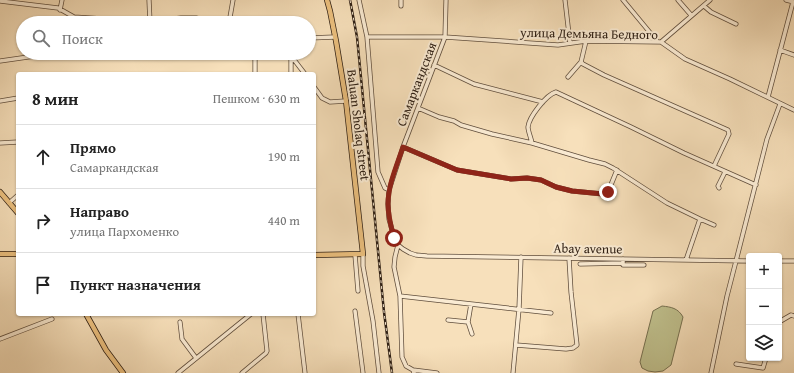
<!DOCTYPE html>
<html lang="ru">
<head>
<meta charset="utf-8">
<style>
  :root { --surface:#fff; --page:#f6f6f6; --text:#222; --muted:#767676; --line:#e0e0e0 }
  body { margin:0; font-family:"Gentium Book Plus",serif; background:var(--page); color:var(--text) }
  .controls { position:absolute; right:12px; bottom:12px; display:grid; overflow:hidden; border-radius:4px; box-shadow:0 1px 3px #0004 }
  .controls button { width:36px; height:36px; display:grid; place-items:center; padding:0; border:0; border-bottom:1px solid var(--line); background:var(--surface); color:var(--text); font:20px sans-serif }
  .stop { position:absolute; width:12px; height:12px; margin:-9px; border:3px solid #8f2418; border-radius:50%; background:#fff }
  .stop.end { background:#8f2418; border-color:#fff; box-shadow:0 1px 4px #0008 }
  .list { margin:0; padding:0; list-style:none }
  h2 { display:flex; justify-content:space-between; align-items:center; height:52px; margin:0; padding:0 16px; font-size:17px }
  h2 small { font-size:13px; font-weight:400; color:var(--muted) }
  .list li { display:grid; grid-template-columns:26px 1fr auto; gap:12px; align-items:center; box-sizing:border-box; height:64px; padding:0 16px; border-top:1px solid var(--line) }
  .list b { display:block; font-size:15px; white-space:nowrap }
  .list p { margin:0; font-size:13px; white-space:nowrap; color:var(--muted) }
  .list em { font-size:13px; font-style:normal; color:var(--muted) }
  .icon { flex:none; width:22px; height:22px; fill:none; stroke:currentColor; stroke-width:2; stroke-linecap:round; stroke-linejoin:round }
  .map { position:relative; flex:none; width:794px; height:373px; overflow:hidden }
  .search { position:absolute; background:var(--surface); box-shadow:0 1px 3px #0004; left:16px; top:16px; width:300px; height:44px; display:flex; align-items:center; gap:10px; box-sizing:border-box; padding:0 14px; border-radius:22px; color:var(--muted); font-size:15px }
  .panel { position:absolute; background:var(--surface); box-shadow:0 1px 3px #0004; left:16px; top:72px; width:300px; height:244px; border-radius:4px }
  .map>svg:first-child { display:block }
  .green { fill:#c0c18e; stroke:#767050 }
  .lines { fill:none; stroke-linecap:round; stroke-linejoin:round }
  .minor-casing { stroke:#604e3d; stroke-width:5 }
  .major-casing { stroke:#2d1e13; stroke-width:6 }
  .minor { stroke:#faebd3; stroke-width:3.5 }
  .major { stroke:#ecc07e; stroke-width:4.5 }
  .rail-casing { stroke:#2d1e13; stroke-width:2.5 }
  .rail { stroke:#faebd3; stroke-width:1; stroke-dasharray:3; stroke-linecap:butt }
  .route { stroke:#8f2418; stroke-width:5 }
  .labels { text-anchor:middle; stroke-width:4; stroke-linejoin:round; paint-order:stroke }
  .street-label { font-size:13px; fill:#2d1e13; stroke:#faebd3 }
</style>
</head>
<body>
<div class="map">
<svg width="794" height="373" viewBox="0 0 794 373">
  <rect width="100%" height="100%" fill="#f7e0bb"/>
  <filter id="stains"><feTurbulence type="fractalNoise" baseFrequency=".005" numOctaves="4"/><feColorMatrix values="0 0 0 0 .2 0 0 0 0 .09 0 0 0 0 .02 0 0 0 .5 -.17"/></filter>
  <radialGradient id="worn" r=".72"><stop offset=".6" stop-color="#630" stop-opacity="0"/><stop offset="1" stop-color="#630" stop-opacity=".3"/></radialGradient>
  <path class="green" d="M662 306C671 307 678 308 683 317L671 365 663 371 655 372 648 371 642 368 640 362 653 311Z"/>
  <g class="lines">
    <defs>
      <path id="minor" d="M359 0 367 37 378 172 385 188 389 190
        M446 0 445 37 403 147 389 190 388 204 389 219 394 237 398 245 403 249 410 253 416 255 427 256 749 261
        M565 0 570 43
        M623 0 657 41
        M678 0 691 15
        M786 0 794 2
        M0 1 58 8 74 17 150 22 181 18H196L215 23
        M401 6V0
        M704 6 711 12 736 24
        M60 10 62 0
        M148 23 150 22 149 0
        M229 23 233 0
        M367 37H445L558 45 586 41 661 42 685 59 730 79 794 110
        M309 38 335 37
        M661 42 710 0
        M780 50 794 55
        M291 53V74
        M291 57 295 61 305 74
        M0 61 56 53
        M581 62 583 64 604 75 728 130 729 134 714 166
        M434 65 474 84 543 102
        M255 74V53
        M568 77 581 62 586 41
        M314 87 322 98 330 102 346 101
        M768 97 793 2
        M0 101 18 98
        M418 108 439 117 454 121 461 125 492 134 532 143 589 160 605 164 613 168 667 203 700 219 686 260
        M0 143 18 142
        M532 143C531 138 528 131 528 127 529 117 546 95 556 92L631 127 684 153 756 185
        M403 147 457 170 511 179 527 178 541 180 556 187 572 191 603 194 608 192 617 170
        M719 188 718 186 725 172
        M9 203 18 195
        M700 219 714 225
        M398 245 395 257 394 267 400 296 402 357 406 366 413 370 414 373
        M363 254V266L373 321 379 373
        M355 255 358 291
        M779 261H794
        M623 263V265H644
        M580 264 623 263V259
        M400 296 551 313
        M471 304 468 322 472 334
        M355 311 363 373
        M298 314 305 373
        M448 320 468 322
        M180 322 182 339 196 358
        M779 322 791 315 794 316
        M0 339 52 319
        M516 345 566 349 573 348 577 345 571 292 569 258
        M736 364 763 368 766 358
        M413 370 437 373
        M178 373 251 314
        M242 373 266 353 267 351 263 314
        M513 373 519 309 521 257
        M711 373 727 296 736 261 767 139 780 104"/>
      <path id="major" d="M0 192 18 213
        M0 254H18
        M314 255 363 254 346 101 336 41 330 11 327 0
        M86 314 106 350 123 373"/>
    </defs>
    <use href="#minor" class="minor-casing"/>
    <use href="#major" class="major-casing"/>
    <use href="#minor" class="minor"/>
    <use href="#major" class="major"/>
    <defs>
      <path id="rail" d="M350 0 357 37 384 312 392 373"/>
    </defs>
    <use href="#rail" class="rail-casing"/>
    <use href="#rail" class="rail"/>
  </g>
  <g class="lines">
    <path class="route" d="M394 238C391 227 388 215 388 204 388 185 397 165 403 147L457 170 511 179 527 178 541 180 556 187 572 191 603 194 608 192"/>
  </g>
  <g class="labels">
    <g class="street-label">
      <text transform="translate(589 33) rotate(1)" y="5">улица Демьяна Бедного</text>
      <text transform="translate(416 84) rotate(-69)" y="5">Самаркандская</text>
      <text transform="translate(359 125) rotate(83)" y="5">Baluan Sholaq street</text>
      <text transform="translate(588 248) rotate(1)" y="5">Abay avenue</text>
    </g>
  </g>
  <rect width="100%" height="100%" filter="url(#stains)"/>
  <rect width="100%" height="100%" fill="url(#worn)"/>
</svg>
<div class="controls">
<button>+</button>
<button>−</button>
<button><svg class="icon" aria-label="layers" viewBox="0 0 24 24"><path d="M12 4l9 5-9 5-9-5zM3 14l9 5 9-5"/></svg></button>
</div>
<div class="stop" style="left:394px;top:238px"></div>
<div class="stop end" style="left:608px;top:192px"></div>
<div class="search"><svg class="icon" aria-label="search" viewBox="0 0 24 24"><circle cx="10" cy="10" r="6"/><path d="M15 15l6 6"/></svg>Поиск</div>
<section class="panel">
<h2>8 мин<small>Пешком · 630 m</small></h2>
<ul class="list">
<li><svg class="icon" aria-label="ahead" viewBox="0 0 24 24"><path d="M12 20V5M6 11l6-6 6 6"/></svg><div><b>Прямо</b><p>Самаркандская</p></div><em>190 m</em></li>
<li><svg class="icon" aria-label="right" viewBox="0 0 24 24"><path d="M7 20v-9h11M14 6l5 5-5 5"/></svg><div><b>Направо</b><p>улица Пархоменко</p></div><em>440 m</em></li>
<li><svg class="icon" aria-label="arrive" viewBox="0 0 24 24"><path d="M6 21V4h12l-3 4 3 4H6"/></svg><div><b>Пункт назначения</b></div></li>
</ul>
</section>
</div>
</body>
</html>
